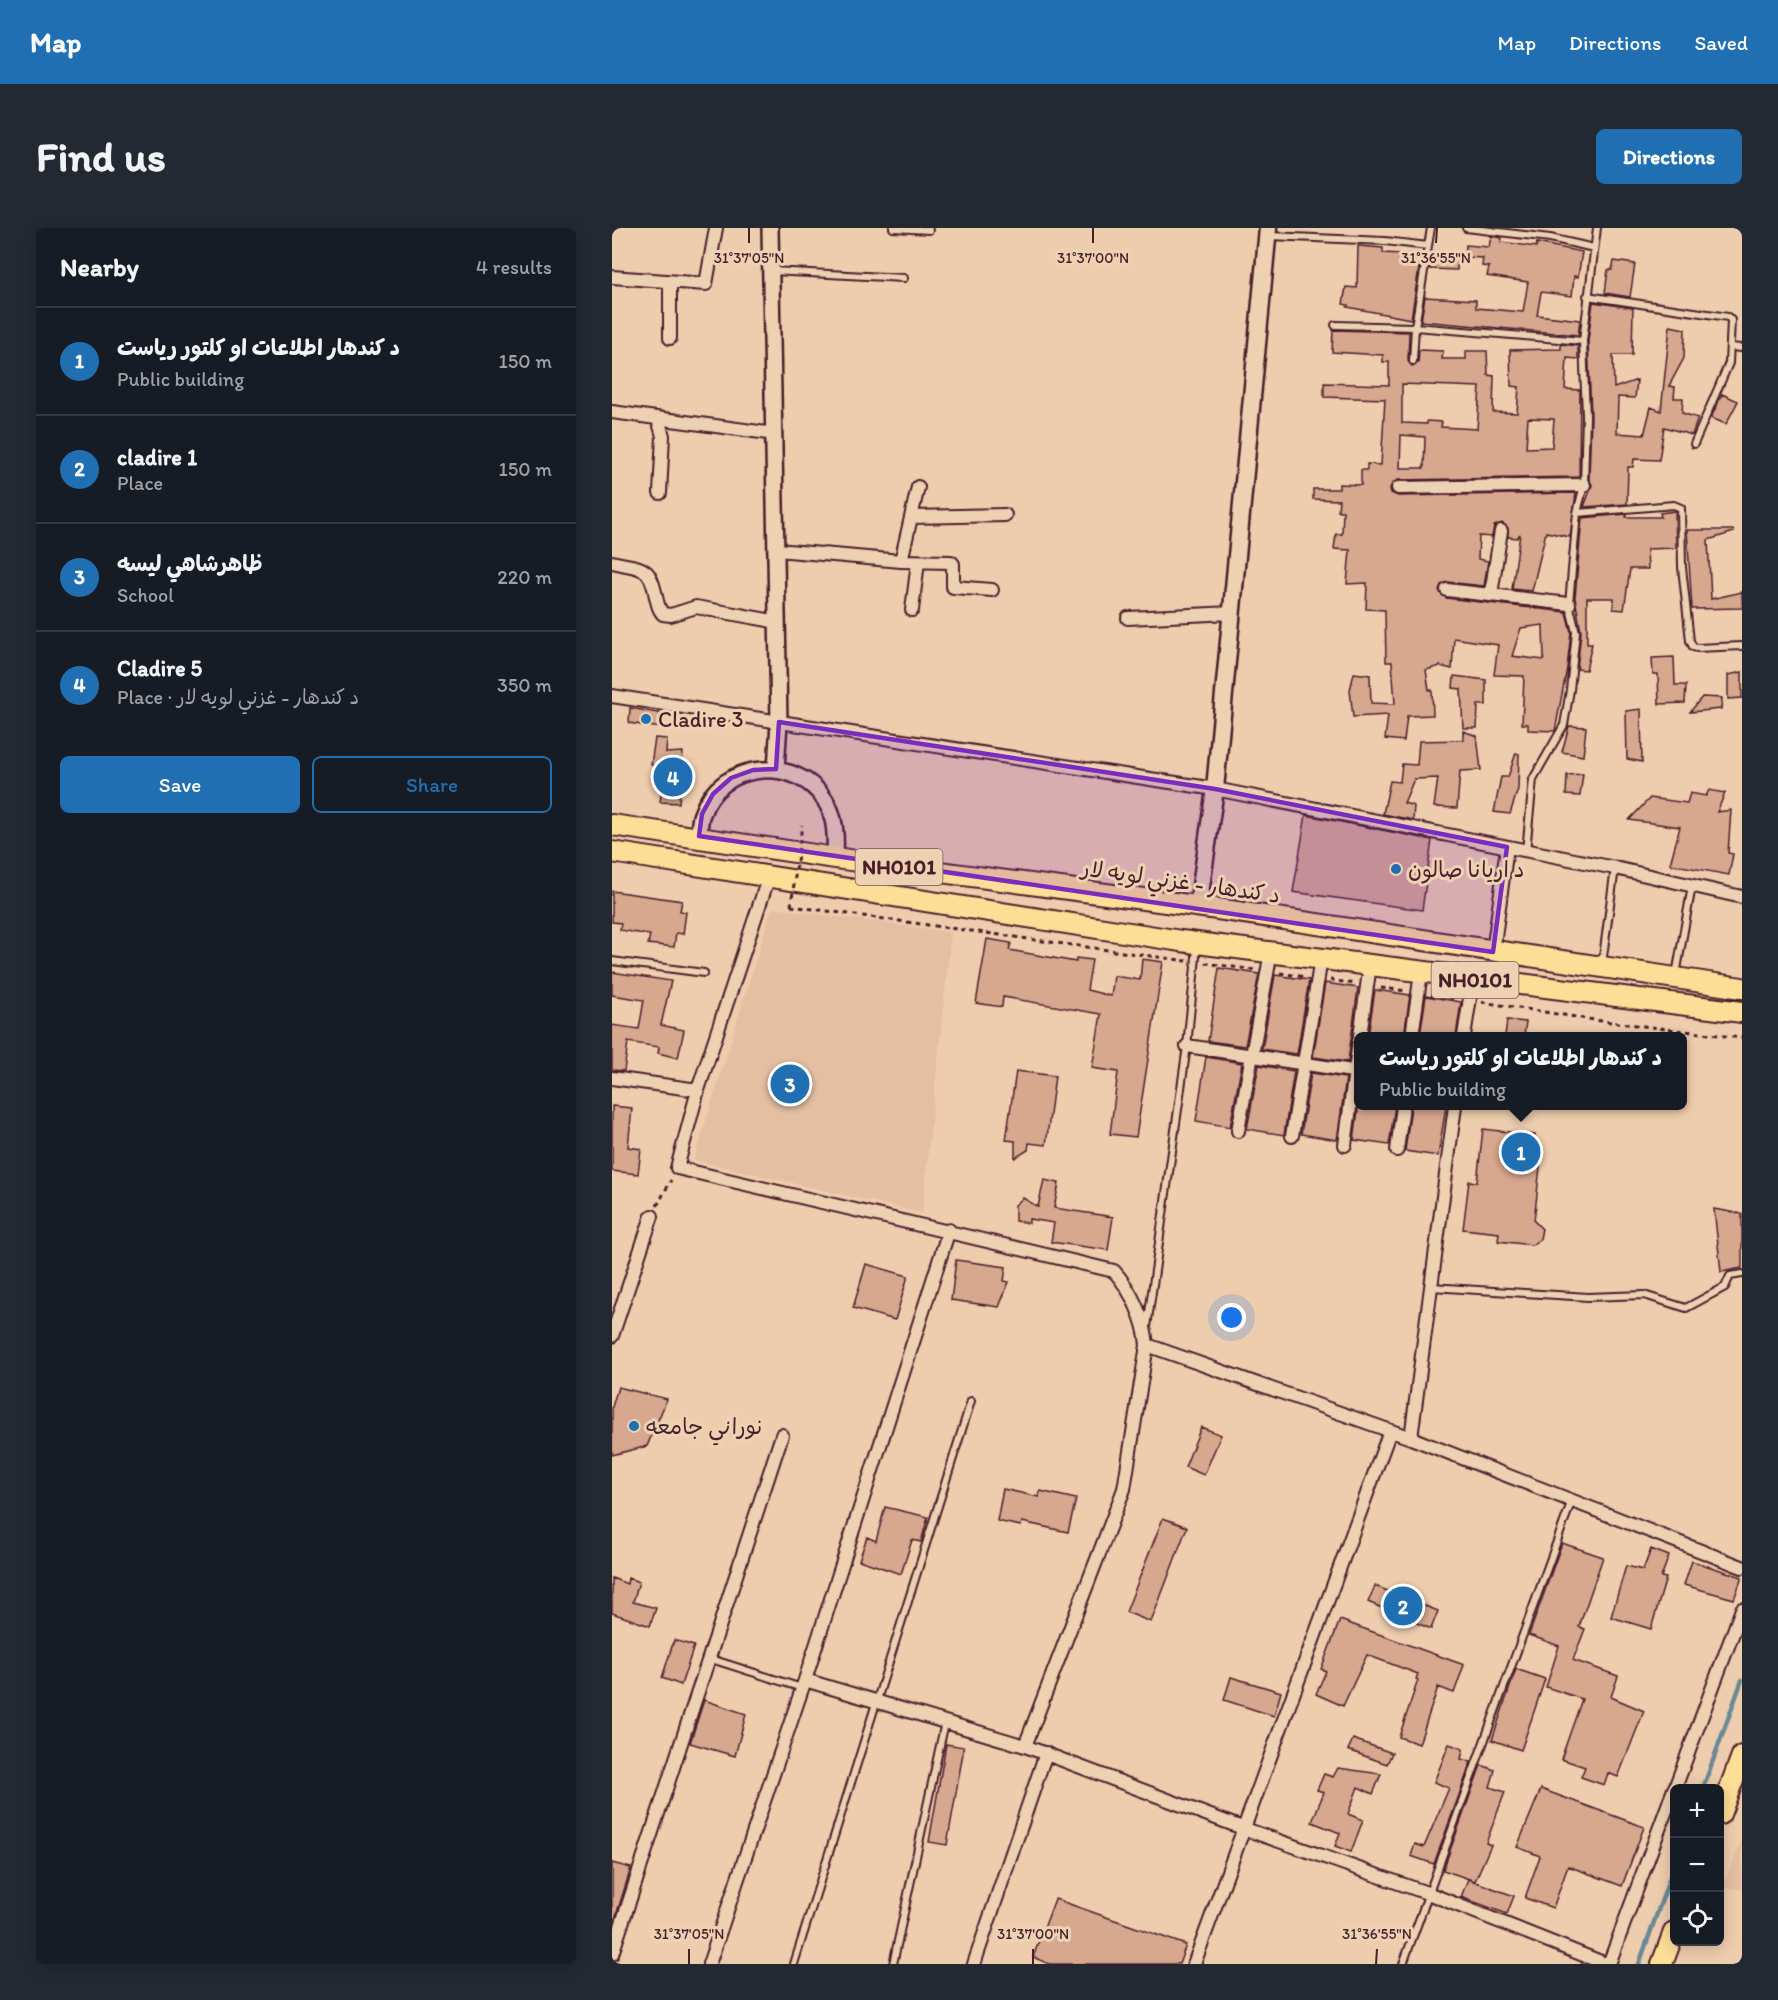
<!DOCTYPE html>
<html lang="en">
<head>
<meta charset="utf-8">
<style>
  :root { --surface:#171b24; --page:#242831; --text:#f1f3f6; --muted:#9ea1a6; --line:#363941; --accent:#1f6fb2 }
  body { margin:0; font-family:Itim,"Playpen Sans Arabic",sans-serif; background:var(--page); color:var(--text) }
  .controls { position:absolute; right:18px; bottom:18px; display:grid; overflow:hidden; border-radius:9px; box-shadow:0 3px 15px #0003 }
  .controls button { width:54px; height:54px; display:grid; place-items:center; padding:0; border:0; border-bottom:2px solid var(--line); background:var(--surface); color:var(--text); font:30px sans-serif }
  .you { position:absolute; left:620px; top:1090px; width:21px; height:21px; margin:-15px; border:4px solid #fff; border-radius:50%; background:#1a73e8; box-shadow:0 0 0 9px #1a73e833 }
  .badge { display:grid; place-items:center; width:39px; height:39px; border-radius:50%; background:var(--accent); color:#fff; font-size:20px; font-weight:700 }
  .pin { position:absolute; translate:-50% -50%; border:3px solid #fff; box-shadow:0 2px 6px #0006 }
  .popup { position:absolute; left:742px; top:804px; width:333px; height:78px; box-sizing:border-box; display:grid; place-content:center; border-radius:9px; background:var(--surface); filter:drop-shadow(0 2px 4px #0005); font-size:20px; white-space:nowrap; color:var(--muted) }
  .popup b { font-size:22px; color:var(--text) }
  .popup::after { content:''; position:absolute; left:50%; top:100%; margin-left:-12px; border:12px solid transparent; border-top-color:var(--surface) }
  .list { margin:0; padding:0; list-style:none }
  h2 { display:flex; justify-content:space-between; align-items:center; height:78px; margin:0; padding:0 24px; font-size:26px }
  h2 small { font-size:20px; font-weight:400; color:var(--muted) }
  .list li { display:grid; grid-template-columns:39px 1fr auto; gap:18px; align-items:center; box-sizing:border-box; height:108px; padding:0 24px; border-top:2px solid var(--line) }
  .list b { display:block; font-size:22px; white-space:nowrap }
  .list p { margin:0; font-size:20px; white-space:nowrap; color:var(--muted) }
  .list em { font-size:20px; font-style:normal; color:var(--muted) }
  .actions { display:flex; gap:12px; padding:18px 24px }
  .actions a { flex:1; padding:14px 0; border:2px solid var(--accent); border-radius:9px; text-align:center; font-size:21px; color:var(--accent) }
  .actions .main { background:var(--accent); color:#fff }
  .icon { flex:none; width:33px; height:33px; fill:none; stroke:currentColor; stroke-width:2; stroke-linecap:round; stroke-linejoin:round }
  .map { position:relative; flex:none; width:1130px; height:1736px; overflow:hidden; border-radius:9px }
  header { display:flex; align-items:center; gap:36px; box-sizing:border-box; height:84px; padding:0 30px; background:var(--accent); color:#fff }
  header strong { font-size:28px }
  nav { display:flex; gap:33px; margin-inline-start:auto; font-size:21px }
  .intro { display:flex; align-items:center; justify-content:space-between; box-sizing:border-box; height:144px; padding:0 36px }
  h1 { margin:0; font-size:42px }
  .button { padding:15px 27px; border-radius:9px; background:var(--accent); color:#fff; font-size:21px; font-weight:700 }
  main { display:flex; gap:36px; padding:0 36px }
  aside { flex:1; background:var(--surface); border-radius:9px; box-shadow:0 3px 15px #0003 }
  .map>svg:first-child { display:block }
  .built { fill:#e4bfa3 }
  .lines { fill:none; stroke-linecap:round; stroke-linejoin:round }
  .stream { stroke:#6a8995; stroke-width:4.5 }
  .building { fill:#d7a78f; stroke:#4a1f2b; stroke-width:1.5; fill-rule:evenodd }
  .service-casing { stroke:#4a1f2b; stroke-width:10 }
  .minor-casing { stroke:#4a1f2b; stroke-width:16 }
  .tertiary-casing { stroke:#4a1f2b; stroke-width:20 }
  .secondary-casing { stroke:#4a1f2b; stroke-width:21 }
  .primary-casing { stroke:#4a1f2b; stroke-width:24 }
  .trunk-casing { stroke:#4a1f2b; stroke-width:24 }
  .path { stroke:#4a1f2b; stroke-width:3; stroke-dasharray:4.5 4.5; stroke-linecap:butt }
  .service { stroke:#ecd2b3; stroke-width:6 }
  .minor { stroke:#ecd2b3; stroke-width:12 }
  .tertiary { stroke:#ecd2b3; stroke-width:15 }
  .secondary { stroke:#ecd2b3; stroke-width:16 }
  .primary { stroke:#fdde96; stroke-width:20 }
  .trunk { stroke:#fdde96; stroke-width:20 }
  .path-bridge { stroke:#4a1f2b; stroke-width:3; stroke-dasharray:4.5 4.5; stroke-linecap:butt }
  .marked { fill:#7b2cbf; fill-opacity:0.2; stroke:#7b2cbf; stroke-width:4.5; stroke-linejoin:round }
  .ticks { fill:none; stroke:#4a1f2b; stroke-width:2 }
  .poi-dot { fill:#1f6fb2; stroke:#ecd2b3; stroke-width:2 }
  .labels { text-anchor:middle; stroke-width:6; stroke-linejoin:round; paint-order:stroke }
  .shield { fill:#ecd2b3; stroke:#7b5554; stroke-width:1.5 }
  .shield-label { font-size:21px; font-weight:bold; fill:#4a1f2b }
  .poi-label { font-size:22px; fill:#4a1f2b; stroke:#ecd2b3; text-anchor:start }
  .street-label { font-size:22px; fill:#4a1f2b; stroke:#ecd2b3 }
  .ticks-label { font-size:15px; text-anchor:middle; fill:#4a1f2b; stroke:#ecd2b3; stroke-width:6; stroke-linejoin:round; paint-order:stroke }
</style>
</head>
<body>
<header>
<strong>Map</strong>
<nav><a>Map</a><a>Directions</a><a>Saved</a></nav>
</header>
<div class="intro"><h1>Find us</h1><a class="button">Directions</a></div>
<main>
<aside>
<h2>Nearby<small>4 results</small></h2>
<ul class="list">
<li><span class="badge">1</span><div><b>د کندهار اطلاعات او کلتور رياست</b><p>Public building</p></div><em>150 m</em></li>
<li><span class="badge">2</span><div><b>cladire 1</b><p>Place</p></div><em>150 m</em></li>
<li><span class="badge">3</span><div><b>ظاهرشاهي لیسه</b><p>School</p></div><em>220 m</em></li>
<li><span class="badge">4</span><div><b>Cladire 5</b><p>Place · د کندهار - غزني لويه لار</p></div><em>350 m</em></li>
</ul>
<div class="actions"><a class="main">Save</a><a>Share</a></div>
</aside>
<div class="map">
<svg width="1130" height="1736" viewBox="0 0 1130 1736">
  <rect width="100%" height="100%" fill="#eecdae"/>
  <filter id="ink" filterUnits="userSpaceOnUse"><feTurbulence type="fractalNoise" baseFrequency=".0167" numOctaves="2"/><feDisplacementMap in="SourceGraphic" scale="12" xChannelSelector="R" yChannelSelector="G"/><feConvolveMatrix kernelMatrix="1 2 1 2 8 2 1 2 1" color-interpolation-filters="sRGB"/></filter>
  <g filter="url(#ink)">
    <path class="built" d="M160 680 339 704 310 985 82 932Z
      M1130 1611V1661L1111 1659Z"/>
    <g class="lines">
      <path class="stream" d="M1091 1560 1130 1452
        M1027 1736 1062 1638"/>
    </g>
    <path class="building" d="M879 8 890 10 889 14 924 19 925 15 970 24 966 49 962 48 960 68 929 64 925 87 968 92 966 107 809 93 813 69 864 72V80L911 84 916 54 875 48 877 39 870 38 871 30 853 29 854 17 877 19Z
      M746 18 771 20V25L809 27 799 91 735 79 736 77 731 76 734 59 745 60Z
      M820 24 846 26 845 42 818 41Z
      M1002 33 1023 36 1018 69 993 65 996 42H1000Z
      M981 74 1021 80 1020 127H1001L1002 160 1025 152 1023 170 1006 169 1005 205 1032 207 1039 179 1049 183 1058 98 1073 101 1072 130 1057 158 1063 159 1062 170H1071L1070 185 1086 190 1080 207 1052 199 1047 232 1022 231 1021 239H1016L1015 276 972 279 980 257 977 251 979 188 976 113Z
      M721 102 797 104 796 133 800 138 806 135 807 122 831 123 830 131H854V123H875L876 147 882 148 881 184 905 185 907 159 899 158 898 122 949 121V116L966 118V131L955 130 953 161 968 162 967 249 786 252 778 260 779 265 786 268 964 265 958 309 934 304 920 363 900 361 908 306 905 310 896 309V300L890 295 882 298 880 309 867 308 866 331 876 333 872 358 835 354 829 357 827 362 834 370 954 384 959 404 955 440 943 503 916 502V496H910L912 448 882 447 886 417 842 410 840 441 828 438 814 442 817 462H820L821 487 795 488 792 513 773 511 776 487 741 489 738 462 742 445 758 447 759 475 783 476 780 434H774L773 382 754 381 755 355 735 356 738 322 722 321 724 306H730L731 283H726L727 272 701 271V261H727V256L749 257V242H755V236L769 237 773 171 712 169V155L777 157V134H771V127L720 124ZM790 156 868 159 865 201 829 199 830 194 815 193V196L790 195ZM916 190 942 191 940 219 914 220ZM789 207 813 209 812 240H788ZM931 397 932 432 900 428 909 400Z
      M1110 166 1126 173 1114 196 1099 190Z
      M1063 283 1064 320 1035 321 1036 341H1018L1012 382 1001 381 1002 370H975V416H980L974 442 965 441 969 404 963 370 970 290 1015 286 1014 289H1049L1048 285Z
      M1075 302H1121L1122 304 1096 312 1099 371 1130 364V380L1080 381Z
      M1062 429 1063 457H1074L1073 475 1047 476 1046 446H1041L1040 430Z
      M1130 444V470L1116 471V447Z
      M842 448 874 452V477H866L865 500H851L849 461 841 460Z
      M1090 469 1110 470 1109 481 1078 484Z
      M18 480 52 486 49 500 17 495Z
      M1029 481 1030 534 1015 531 1014 483Z
      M957 498 974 499 971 528 950 524Z
      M851 503 865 508 869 542 848 543 845 580 822 579 826 550 802 551 792 575 802 578 801 592 771 586 778 553 788 554 790 536 805 537 807 513 851 512Z
      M43 510 55 511 54 525 71 524 67 575 48 574 53 540 39 537Z
      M904 525 907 526 906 561 898 586 882 584 889 549H896Z
      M971 546 968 568 954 567 955 547Z
      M1097 562 1113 565 1105 584 1119 582 1116 625 1121 626 1117 647 1058 636 1068 599 1017 592 1038 570 1075 575 1078 565 1094 568Z
      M694 587 820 612 810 682 681 664Z
      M0 663 70 673 68 683 74 684 71 706 64 705 62 719 36 716 38 707 8 702 9 695 0 694Z
      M375 711 399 715 397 722 464 734V730L480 732 475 762 499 768 502 748 528 752 530 731 551 734 524 909 498 906 506 844 480 840 489 786 391 769 390 779 364 775Z
      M607 740 647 746 633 818 596 813Z
      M0 744 59 753 49 797 72 802 66 830 46 825 47 819 16 814 12 843 0 842V797L27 801 32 772 0 767Z
      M663 747 697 752 685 826 650 821Z
      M713 755 746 760 736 834 701 829Z
      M763 762 798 767 792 808H756Z
      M814 768 849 774 844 808H808Z
      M895 792 914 794 912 808H893Z
      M594 829 630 835 618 899 584 893Z
      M647 837 682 843 672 907 635 901Z
      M404 843 443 848 434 917 417 915 416 922 403 930V913L394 912Z
      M699 845 734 850 725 912 689 906Z
      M747 875V878H783L777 917 742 912Z
      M0 878 20 880 16 919 29 921 26 946 0 943Z
      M799 878H834L826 928 793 923Z
      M871 901 923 907 919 938 928 939 922 993 930 1001 928 1011 920 1017 886 1013 887 1005 851 1001 857 953 865 954Z
      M432 952 447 955 442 980 501 989 496 1022 439 1014 442 995 417 991V995L403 993V977L411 970 426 979Z
      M1102 981 1130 986V1040L1109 1044Z
      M344 1032 394 1039 392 1053 397 1054 387 1079 339 1072Z
      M254 1036 296 1048 283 1092 241 1080Z
      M6 1159 55 1171 35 1218 0 1227V1179Z
      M589 1199 609 1207 592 1247 573 1239Z
      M391 1261 427 1269 428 1263 464 1271 456 1304 410 1294 409 1298 385 1293Z
      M273 1279 316 1289 309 1314 300 1312 289 1346 247 1332 255 1309 264 1313Z
      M551 1290 575 1299 539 1394 514 1384Z
      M950 1315 991 1329 967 1399 973 1401 961 1432 1006 1448 999 1469 1032 1483 1006 1549 996 1545 992 1557 969 1549 973 1539 949 1531 970 1471 934 1459 947 1418 917 1407Z
      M1039 1321 1057 1328 1049 1349 1054 1350 1039 1401 999 1389 1014 1338 1031 1342Z
      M1080 1333 1130 1349 1122 1371 1072 1357Z
      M0 1350 15 1356 16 1350 27 1354 21 1374 44 1380 38 1398 0 1385Z
      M763 1358 826 1383 819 1401 756 1374Z
      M728 1392 852 1437 842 1465 826 1459 807 1516 787 1509 806 1452 804 1451 806 1446 755 1427 731 1478 704 1466 714 1443 709 1441Z
      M62 1412 82 1418 69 1457 50 1450Z
      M904 1441 933 1451 909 1522 880 1512Z
      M619 1449 669 1464 662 1488 612 1472Z
      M92 1472 134 1486 123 1528 78 1515Z
      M741 1511 780 1525 775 1536 736 1522Z
      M334 1516 352 1519 335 1617 317 1614Z
      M837 1516 851 1521 849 1531 859 1534 822 1636 799 1628 803 1616 812 1619 837 1560 822 1554Z
      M869 1537 883 1542 878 1559 893 1564 874 1615 879 1617 863 1653 831 1642Z
      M726 1540 769 1546 761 1566 746 1559 736 1586 751 1592 739 1624 723 1618 728 1605 700 1594 712 1564 705 1562 712 1546 721 1549Z
      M929 1561 1032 1599 1010 1658 956 1638 941 1680 913 1670 928 1628 905 1619Z
      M0 1635 19 1640 2 1694H0Z
      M856 1651 902 1668 895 1686 849 1669Z
      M443 1671 574 1717 567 1736H437L421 1729Z"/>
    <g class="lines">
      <defs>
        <path id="service" d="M281 0 317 2
          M854 0 938 10 982 20
          M657 8 773 13 816 18 819 0
          M160 43 292 50
          M975 68 1116 89 1119 92 1117 135 1082 216
          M723 97 803 99 971 113
          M1118 119 1130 120
          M801 133 803 99 816 18
          M965 285 1062 277 1069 280 1070 339 1078 413 1081 419 1085 420 1130 418
          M914 623 921 551 952 497 958 462 964 404 957 376 965 285 972 257 974 188 971 113 985 0
          M0 733 92 745
          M990 736 1003 640
          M1064 747 1080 658
          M819 1059 976 1069 1032 1067 1074 1080 1113 1059 1118 1048 1130 1046
          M535 1099 575 818 585 719
          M96 1430 190 1460
          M182 1736 359 1173
          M281 1736 333 1494
          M791 1736 960 1272"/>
        <path id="minor" d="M0 49 94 56 104 0
          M58 110V54
          M0 184 163 206
          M46 191 51 208 48 265
          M786 260 972 257
          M300 289 393 287
          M165 322 289 333 339 334 341 336V359L380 362
          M289 333 306 259
          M0 334C30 341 38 336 44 369 46 376 46 381 51 386L59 387 84 379 166 394
          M835 362 957 376
          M879 366 889 303
          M300 382 306 334
          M516 390 620 385
          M0 468 603 561 1003 640 1130 669
          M157 648 86 862 65 940 502 1043C519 1062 533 1092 535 1117L512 1261 413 1518
          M881 724 895 619
          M748 808 758 737
          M800 808 809 745
          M852 808 861 751
          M575 818 747 844
          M0 850 86 862
          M626 903 659 724
          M680 908 709 731
          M733 917 747 813
          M785 922 791 878
          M0 1108 40 988
          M535 1117 799 1210 1130 1339
          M799 1210 843 878
          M193 1452 413 1518 633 1601 818 1666 994 1736
          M1063 1560 1130 1381
          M0 1726 170 1207
          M97 1736 193 1452 337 1002
          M362 1736 434 1525
          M582 1736 778 1203
          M997 1736 1062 1561"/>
        <path id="tertiary" d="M158 0 167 494 164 541
          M87 608C88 601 87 592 90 586 108 533 184 527 213 572 224 589 224 610 223 630"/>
        <path id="secondary" d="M586 679 603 561 656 0"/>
        <path id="primary" d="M1108 1586 1130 1528
          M1050 1736 1062 1704"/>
        <path id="trunk" d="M0 597 223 630 599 680 1130 760
          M0 624 569 713 1130 784"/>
      </defs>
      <use href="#service" class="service-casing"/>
      <use href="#minor" class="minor-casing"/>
      <use href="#tertiary" class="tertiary-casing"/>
      <use href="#secondary" class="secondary-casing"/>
      <use href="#primary" class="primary-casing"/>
      <use href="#trunk" class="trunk-casing"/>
      <path class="path" d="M179 678 575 733
        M593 735 643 742
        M668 745 694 749
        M718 752 744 756
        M769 760 795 763
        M819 767 845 771
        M870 774 982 792 1130 810
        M45 978 59 952"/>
      <use href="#service" class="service"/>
      <use href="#minor" class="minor"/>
      <use href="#tertiary" class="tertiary"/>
      <use href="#secondary" class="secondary"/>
      <use href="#primary" class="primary"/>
      <use href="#trunk" class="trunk"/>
      <path class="path-bridge" d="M179 678 190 597"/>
    </g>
  </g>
  <path class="marked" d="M167 494 603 561 895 619 881 724 87 608 90 586 101 566 119 550 141 542 164 541Z"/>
  <path class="ticks" d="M137 15V0M481 15V0M824 15 825 0M77 1736V1721M421 1736V1721M764 1736 765 1721"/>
  <g class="poi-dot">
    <circle cx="34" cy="491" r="6"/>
    <circle cx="784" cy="641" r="6"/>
    <circle cx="22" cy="1198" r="6"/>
  </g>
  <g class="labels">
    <g class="shield">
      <rect x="243.5" y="621" width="87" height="36" rx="4.5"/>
      <rect x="819.5" y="734" width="87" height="36" rx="4.5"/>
    </g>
    <g class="shield-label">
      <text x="287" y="646">NH0101</text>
      <text x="863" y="759">NH0101</text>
    </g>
    <g class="poi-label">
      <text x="46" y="499">Cladire 3</text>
      <text x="796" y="649">د اریانا صالون</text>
      <text x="34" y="1206">نوراني جامعه</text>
    </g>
    <g class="street-label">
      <text transform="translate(569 653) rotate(8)" y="8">د کندهار - غزني لويه لار</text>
    </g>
  </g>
  <g class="ticks-label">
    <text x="137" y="35">31°37'05"N</text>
    <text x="481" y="35">31°37'00"N</text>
    <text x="824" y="35">31°36'55"N</text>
    <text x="77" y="1711">31°37'05"N</text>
    <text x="421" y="1711">31°37'00"N</text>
    <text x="765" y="1711">31°36'55"N</text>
  </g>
</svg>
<div class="controls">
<button>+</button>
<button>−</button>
<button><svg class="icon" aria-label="locate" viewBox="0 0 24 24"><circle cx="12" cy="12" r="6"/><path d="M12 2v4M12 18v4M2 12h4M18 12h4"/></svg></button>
</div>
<div class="you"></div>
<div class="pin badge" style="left:909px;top:924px">1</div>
<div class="popup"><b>د کندهار اطلاعات او کلتور رياست</b>Public building</div>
<div class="pin badge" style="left:791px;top:1378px">2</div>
<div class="pin badge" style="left:178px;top:856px">3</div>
<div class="pin badge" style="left:61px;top:549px">4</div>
</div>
</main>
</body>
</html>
